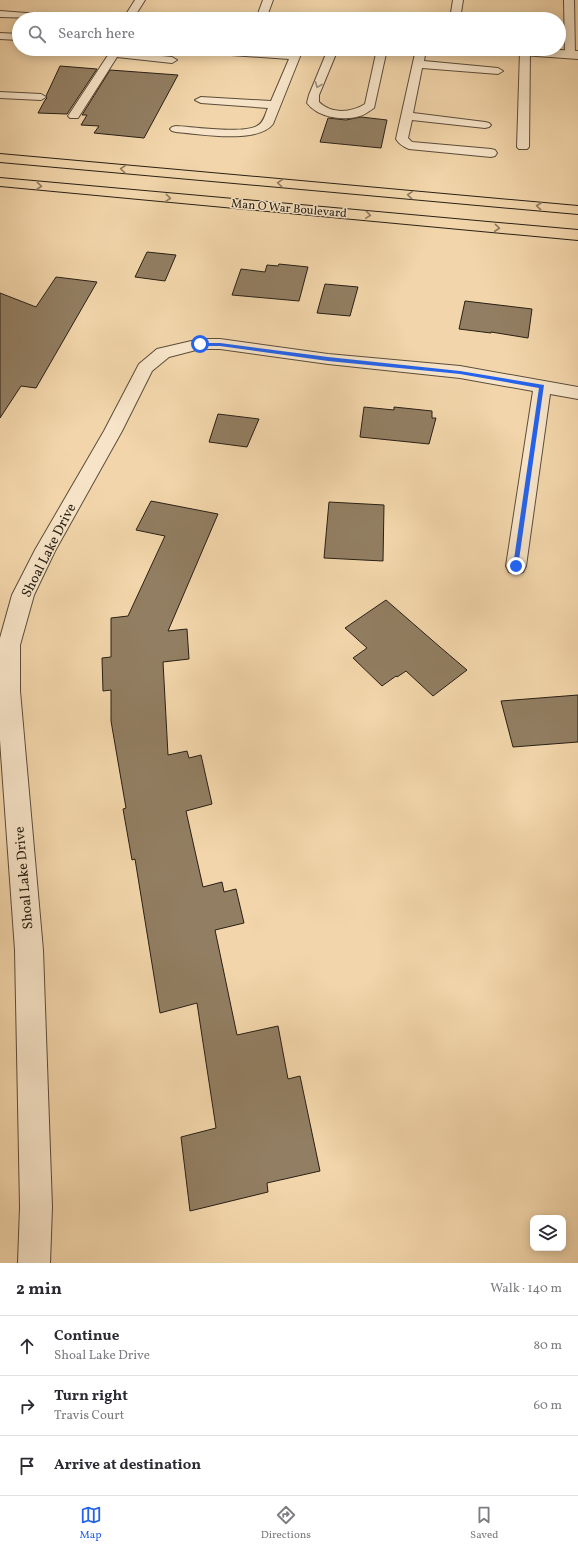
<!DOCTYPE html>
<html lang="en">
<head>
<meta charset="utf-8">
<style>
  :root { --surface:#fff; --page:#f2f2f3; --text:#2b2b33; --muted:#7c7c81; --line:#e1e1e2; --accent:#2563eb }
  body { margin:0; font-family:Vollkorn,serif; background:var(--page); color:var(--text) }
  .controls { position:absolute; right:12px; bottom:12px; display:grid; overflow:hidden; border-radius:8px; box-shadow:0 2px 10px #0003 }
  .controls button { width:36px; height:36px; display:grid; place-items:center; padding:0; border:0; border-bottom:1px solid var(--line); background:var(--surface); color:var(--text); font:20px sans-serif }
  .stop { position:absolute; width:12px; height:12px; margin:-9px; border:3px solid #2563eb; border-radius:50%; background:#fff }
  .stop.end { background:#2563eb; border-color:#fff; box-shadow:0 1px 4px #0008 }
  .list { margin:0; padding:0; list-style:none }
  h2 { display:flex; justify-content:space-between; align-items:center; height:52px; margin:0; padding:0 16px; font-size:17px }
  h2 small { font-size:13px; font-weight:400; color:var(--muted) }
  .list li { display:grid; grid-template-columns:26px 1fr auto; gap:12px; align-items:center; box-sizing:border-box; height:60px; padding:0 16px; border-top:1px solid var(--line) }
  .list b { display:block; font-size:15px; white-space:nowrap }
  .list p { margin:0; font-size:13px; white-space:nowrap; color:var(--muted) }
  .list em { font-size:13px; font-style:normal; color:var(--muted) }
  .icon { flex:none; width:22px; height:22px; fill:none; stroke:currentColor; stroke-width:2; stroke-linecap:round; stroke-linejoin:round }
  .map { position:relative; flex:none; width:578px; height:1263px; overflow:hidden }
  .search { position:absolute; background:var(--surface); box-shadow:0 2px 10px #0003; left:12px; right:12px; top:12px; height:44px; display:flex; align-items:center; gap:10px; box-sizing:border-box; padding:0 14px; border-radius:22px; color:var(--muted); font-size:15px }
  .sheet { height:232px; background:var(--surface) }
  nav { display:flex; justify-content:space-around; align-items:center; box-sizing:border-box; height:56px; border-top:1px solid var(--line); background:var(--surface); font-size:11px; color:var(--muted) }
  nav a { display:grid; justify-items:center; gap:2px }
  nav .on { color:var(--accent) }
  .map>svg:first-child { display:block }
  .building { fill:#927e62; stroke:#292015 }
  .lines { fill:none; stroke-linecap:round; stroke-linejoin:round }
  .service-casing { stroke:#5b4d3a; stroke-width:2 }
  .minor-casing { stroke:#5b4d3a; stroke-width:2 }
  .primary-casing { stroke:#292015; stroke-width:2 }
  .service { fill:#f7e4c8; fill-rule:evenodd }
  .minor { fill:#f7e4c8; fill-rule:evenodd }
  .primary { fill:#f2d5aa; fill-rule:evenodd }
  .oneway { stroke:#9a8c77 }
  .oneway2 { stroke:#8e7a60 }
  .route { fill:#2563eb }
  .labels { text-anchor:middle; stroke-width:3; stroke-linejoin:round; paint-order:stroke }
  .far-street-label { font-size:12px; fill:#292015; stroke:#f7e4c8 }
  .street-label { font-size:14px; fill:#292015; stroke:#f7e4c8 }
</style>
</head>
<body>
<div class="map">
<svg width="578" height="1263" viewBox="0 0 578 1263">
  <rect width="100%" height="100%" fill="#f2d5aa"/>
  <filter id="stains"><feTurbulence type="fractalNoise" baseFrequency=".005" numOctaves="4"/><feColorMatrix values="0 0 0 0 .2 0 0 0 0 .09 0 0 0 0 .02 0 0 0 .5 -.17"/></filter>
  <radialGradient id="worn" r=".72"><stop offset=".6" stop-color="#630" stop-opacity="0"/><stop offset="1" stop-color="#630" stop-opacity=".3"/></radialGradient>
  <path class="building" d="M60 66 97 69 67 114 38 113 45 100 47 98 46 96Z
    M110 70 178 75 144 138 94 133 99 126 81 125 87 115H82Z
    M361 117 387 120 381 148 320 142 328 118 346 120Z
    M147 252 176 255 165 281 135 277Z
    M279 264 308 267 299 301 232 295 241 269 265 272 267 265 278 266Z
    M56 277 97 282 36 388 21 386 0 418V293L36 307Z
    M325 284 358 287 350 316 317 313Z
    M465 301 532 309 528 338 491 332V333L459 329Z
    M364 407 394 410V407L432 411V418H436L429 444 360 437Z
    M218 414 259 419 247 447 209 442Z
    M151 501 218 514 168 631 187 629 189 659 163 662 168 755 187 751 189 758 201 755 212 804 186 811 203 887 222 882 224 892 236 889 244 923 215 930 237 1035 278 1026 288 1079 300 1076 320 1171 267 1183 268 1192 190 1211 181 1137 216 1128 197 1003 160 1013 135 859 132 860 123 809 126 808 111 721V690L103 691 102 658 111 657V618L128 616 165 536 136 530Z
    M329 502 384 505 383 561 324 558Z
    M386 600 440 647 467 670 433 696 406 671 397 677 396 676 382 686 353 658 367 648 345 628Z
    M578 695V742L513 747 501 701Z"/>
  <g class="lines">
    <defs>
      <path id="service" d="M135 0H145L133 19H123Z
        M263 0H273L266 19H256Z
        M453 0H463L460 19H450Z
        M564 0H574L575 55 570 58 565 55Z
        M0 33 19 34V40L0 39Z
        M112 49H122L120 52 172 57 177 60 172 63 117 57 78 118H70L68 116Z
        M212 49 291 53 293 49H303L273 124C258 144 199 134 176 132L172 131 170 129 172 127 176 126C194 127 243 134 257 126 264 123 265 114 268 108L201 103 195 100 201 97 271 101 289 59 216 54 212 53 211 51Z
        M328 49H338L319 95V102C331 114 351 113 365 104L377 49H387L374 108C369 111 365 115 360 116 344 121 318 118 307 103L309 95Z
        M416 49H426L424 61 498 68 503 71 498 74 422 68 413 113 485 122 489 123 491 125 489 127 485 128 412 120 408 138 412 142 491 149 495 150 497 153 495 156 491 157 409 149C404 147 399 144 396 139Z
        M521 49H529L530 51 529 147 527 149H519L517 147 520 51Z
        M0 92 41 94 46 97 41 100 0 98Z"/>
      <path id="minor" d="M0 11 66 16 70 17 72 19 0 17Z
        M486 49H543L578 51V59L492 53 488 52Z
        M200 339H220L328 354 460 366 578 387V399L550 394 526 566 523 572 516 574 509 572 506 566 533 391 460 378 328 364 220 349H200L169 357 152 371 122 431 55 551 34 595 20 645V691L43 950 52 1207 50 1263H18L20 1207 15 950 0 740V638L12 595 35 550 104 431 139 364 157 349Z"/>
      <path id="primary" d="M0 154 578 206V214L0 162Z
        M0 178 578 230V240L0 186Z"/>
    </defs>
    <use href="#service" class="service-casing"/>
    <use href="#minor" class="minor-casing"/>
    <use href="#primary" class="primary-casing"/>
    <use href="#service" class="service"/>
    <use href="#minor" class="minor"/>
    <use href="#primary" class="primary"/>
  </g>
  <defs><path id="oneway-chevron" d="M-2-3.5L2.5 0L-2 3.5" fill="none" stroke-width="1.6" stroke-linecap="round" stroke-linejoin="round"/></defs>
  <use class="oneway" href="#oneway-chevron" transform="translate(318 85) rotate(112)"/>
  <g class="oneway2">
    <use href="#oneway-chevron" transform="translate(123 169) rotate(-175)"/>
    <use href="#oneway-chevron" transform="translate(280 183) rotate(-175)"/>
    <use href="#oneway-chevron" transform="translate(39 186) rotate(5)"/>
    <use href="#oneway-chevron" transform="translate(410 195) rotate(-175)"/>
    <use href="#oneway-chevron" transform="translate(168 198) rotate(5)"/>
    <use href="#oneway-chevron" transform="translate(539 206) rotate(-174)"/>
    <use href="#oneway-chevron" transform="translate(368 215) rotate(5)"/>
    <use href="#oneway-chevron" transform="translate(497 228) rotate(6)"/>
  </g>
  <path class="route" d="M198 343H220L328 357 460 371 544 385 518 567 516 568 513 566 539 388 460 374 328 361 220 346H200L197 344Z"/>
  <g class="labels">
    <g class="far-street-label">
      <text transform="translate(289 208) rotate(5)" y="4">Man O War Boulevard</text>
    </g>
    <g class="street-label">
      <text transform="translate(48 550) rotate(-63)" y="5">Shoal Lake Drive</text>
      <text transform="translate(23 878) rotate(-95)" y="5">Shoal Lake Drive</text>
    </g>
  </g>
  <rect width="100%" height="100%" filter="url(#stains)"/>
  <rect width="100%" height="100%" fill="url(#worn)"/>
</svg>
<div class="controls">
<button><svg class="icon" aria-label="layers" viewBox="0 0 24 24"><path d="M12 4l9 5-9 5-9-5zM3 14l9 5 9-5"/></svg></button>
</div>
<div class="stop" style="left:200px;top:344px"></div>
<div class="stop end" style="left:516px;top:566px"></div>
<div class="search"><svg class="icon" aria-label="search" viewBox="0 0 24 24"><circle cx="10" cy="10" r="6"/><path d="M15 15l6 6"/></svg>Search here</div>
</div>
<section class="sheet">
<h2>2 min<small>Walk · 140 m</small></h2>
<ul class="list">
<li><svg class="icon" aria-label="ahead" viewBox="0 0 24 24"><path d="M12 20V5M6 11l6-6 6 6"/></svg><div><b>Continue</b><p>Shoal Lake Drive</p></div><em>80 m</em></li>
<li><svg class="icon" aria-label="right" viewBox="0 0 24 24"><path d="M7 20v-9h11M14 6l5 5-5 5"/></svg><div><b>Turn right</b><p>Travis Court</p></div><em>60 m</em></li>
<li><svg class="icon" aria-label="arrive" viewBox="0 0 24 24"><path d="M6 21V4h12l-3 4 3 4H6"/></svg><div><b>Arrive at destination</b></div></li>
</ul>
</section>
<nav>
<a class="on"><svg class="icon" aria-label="map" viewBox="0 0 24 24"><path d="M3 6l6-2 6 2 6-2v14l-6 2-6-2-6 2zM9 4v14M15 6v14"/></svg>Map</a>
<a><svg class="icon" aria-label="directions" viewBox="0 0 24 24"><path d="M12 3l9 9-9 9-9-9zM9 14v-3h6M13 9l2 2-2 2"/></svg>Directions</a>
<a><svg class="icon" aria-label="saved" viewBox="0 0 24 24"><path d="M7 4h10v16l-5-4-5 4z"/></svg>Saved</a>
</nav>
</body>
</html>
